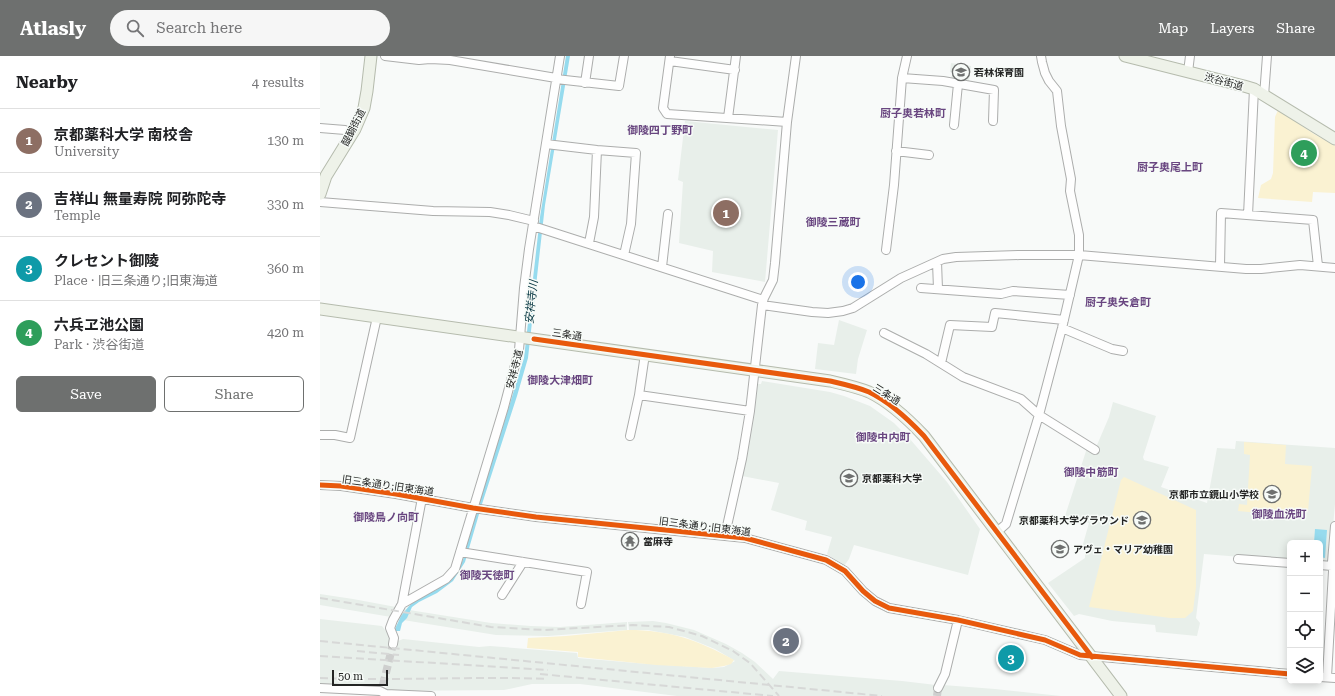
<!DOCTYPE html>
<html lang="en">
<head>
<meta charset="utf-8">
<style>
  :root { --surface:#fff; --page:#f6f6f6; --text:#202124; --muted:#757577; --line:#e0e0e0; --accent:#6e706f }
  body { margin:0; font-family:"Roboto Serif","Noto Sans JP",serif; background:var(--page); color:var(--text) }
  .controls { position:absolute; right:12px; bottom:12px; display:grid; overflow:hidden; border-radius:6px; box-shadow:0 2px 10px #0003 }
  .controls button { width:36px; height:36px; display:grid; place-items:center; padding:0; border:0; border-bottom:1px solid var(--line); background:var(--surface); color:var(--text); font:20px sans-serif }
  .scale { position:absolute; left:12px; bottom:10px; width:56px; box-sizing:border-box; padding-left:4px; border:2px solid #242524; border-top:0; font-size:11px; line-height:14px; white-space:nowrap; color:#242524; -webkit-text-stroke:3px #f7fbf8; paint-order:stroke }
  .you { position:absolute; left:538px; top:226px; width:14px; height:14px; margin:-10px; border:3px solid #fff; border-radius:50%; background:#1a73e8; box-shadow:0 0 0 6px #1a73e833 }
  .badge { display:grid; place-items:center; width:26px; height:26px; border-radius:50%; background:var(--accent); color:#fff; font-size:13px; font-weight:700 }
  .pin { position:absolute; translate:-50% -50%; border:2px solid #fff; box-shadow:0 1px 4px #0006 }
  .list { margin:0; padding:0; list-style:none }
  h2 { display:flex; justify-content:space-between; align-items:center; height:52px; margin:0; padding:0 16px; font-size:17px }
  h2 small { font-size:13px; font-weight:400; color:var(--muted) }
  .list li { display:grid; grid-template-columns:26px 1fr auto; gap:12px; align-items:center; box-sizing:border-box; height:64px; padding:0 16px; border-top:1px solid var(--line) }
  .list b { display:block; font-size:15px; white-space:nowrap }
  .list p { margin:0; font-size:13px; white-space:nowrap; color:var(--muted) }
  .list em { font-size:13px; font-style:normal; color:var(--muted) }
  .actions { display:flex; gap:8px; padding:12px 16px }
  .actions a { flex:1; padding:9px 0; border:1px solid var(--accent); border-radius:6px; text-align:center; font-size:14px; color:var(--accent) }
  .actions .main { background:var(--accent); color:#fff }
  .icon { flex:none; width:22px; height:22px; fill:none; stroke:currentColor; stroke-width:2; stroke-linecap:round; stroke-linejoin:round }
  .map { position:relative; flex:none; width:1015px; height:640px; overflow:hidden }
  header { display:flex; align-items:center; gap:24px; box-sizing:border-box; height:56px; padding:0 20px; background:var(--accent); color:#fff }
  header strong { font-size:19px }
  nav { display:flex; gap:22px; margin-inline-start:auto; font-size:14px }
  .search { width:280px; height:36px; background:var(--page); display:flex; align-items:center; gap:10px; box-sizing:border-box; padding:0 14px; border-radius:22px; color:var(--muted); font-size:15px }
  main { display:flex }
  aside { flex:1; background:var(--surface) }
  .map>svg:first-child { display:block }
  .built { fill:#e8efea }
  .green { fill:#faf2d2 }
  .water { fill:#96dbee }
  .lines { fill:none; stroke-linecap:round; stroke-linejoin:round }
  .minor-tunnel { stroke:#cecfce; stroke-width:8; stroke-dasharray:8 4; stroke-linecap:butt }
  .minor-casing { stroke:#acadac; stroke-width:10 }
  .major-casing { stroke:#b5bbad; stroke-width:13 }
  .minor { stroke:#fefefe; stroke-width:8 }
  .major { stroke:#eef2e9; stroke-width:11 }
  .rail { stroke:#d7d8d7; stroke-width:2; stroke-dasharray:8 4; stroke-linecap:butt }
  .cycleway-casing { stroke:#f7fbf8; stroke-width:8 }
  .cycleway { stroke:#e8590c; stroke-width:5 }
  .labels { text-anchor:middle; stroke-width:3; stroke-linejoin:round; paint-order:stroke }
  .poi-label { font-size:10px; font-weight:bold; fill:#242524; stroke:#f7fbf8; text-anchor:start }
  .street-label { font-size:10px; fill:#242524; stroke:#f7fbf8 }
  .neighbourhood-label { font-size:11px; font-weight:bold; fill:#694680; stroke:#f7fbf8 }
  .water-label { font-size:11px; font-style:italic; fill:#01313d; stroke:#f7fbf8 }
</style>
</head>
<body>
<header>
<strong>Atlasly</strong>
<div class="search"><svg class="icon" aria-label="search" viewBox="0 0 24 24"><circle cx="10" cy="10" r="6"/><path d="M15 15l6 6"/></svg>Search here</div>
<nav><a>Map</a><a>Layers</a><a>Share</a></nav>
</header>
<main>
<aside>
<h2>Nearby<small>4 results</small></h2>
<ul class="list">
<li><span class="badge" style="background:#8d6e63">1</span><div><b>京都薬科大学 南校舎</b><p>University</p></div><em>130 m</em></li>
<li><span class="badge" style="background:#6b7280">2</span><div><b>吉祥山 無量寿院 阿弥陀寺</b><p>Temple</p></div><em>330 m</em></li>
<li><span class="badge" style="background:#0f9aa8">3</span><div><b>クレセント御陵</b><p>Place · 旧三条通り;旧東海道</p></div><em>360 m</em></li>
<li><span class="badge" style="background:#2e9e5b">4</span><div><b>六兵ヱ池公園</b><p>Park · 渋谷街道</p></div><em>420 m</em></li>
</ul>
<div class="actions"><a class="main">Save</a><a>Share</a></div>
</aside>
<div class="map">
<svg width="1015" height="640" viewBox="0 0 1015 640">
  <rect width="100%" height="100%" fill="#f8faf9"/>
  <path class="built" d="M631 7 651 10 649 25 633 23 631 21 634 16H630Z
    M365 65 458 74 445 226 392 216 393 195 359 187 363 126 358 124Z
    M519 264 547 274 538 303 536 318 495 313 498 287 514 289Z
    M442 325 510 336 524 340 550 350 574 367 589 382 627 426 660 473 648 519 534 489 529 503 524 510 507 498 512 481 485 474 487 465 451 454 459 427 422 420 431 374 438 328H441Z
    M793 346 836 360 823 401 824 404 849 411 841 431 887 447 897 392 915 393 916 385 1015 392V448L1010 505 1008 507H1000V487H970V505L884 498 876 562 880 567 877 580 836 576 835 569 792 565 759 558 754 560 728 527 765 502V496L763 488 769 467 745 460 767 392 774 396 789 361Z
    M0 538 33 543 76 551 71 561 0 549Z
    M83 553 171 567 211 570 240 571 307 566V574L228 580 176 579 77 563Z
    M0 563 62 570 77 589 78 585 83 583 159 591 170 590 257 597 258 602 316 607 392 612 404 611 415 605 395 593 365 581 328 574H309L308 566 333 565 346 567 374 574 406 588 422 597 435 606 453 623 459 615 582 625 616 629 614 632 621 633 623 629 675 633 741 640H357L260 628H212L184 634 66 635 67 628H59L58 631 0 629Z"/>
  <path class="green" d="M958 54 994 78 1015 90V137L993 136 992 146 938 142 941 129 951 123 953 117 955 61Z
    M924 386 966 389 965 408 992 410 988 455 982 461 918 455 919 448 927 449 930 399 924 398Z
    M804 421 876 454V531L873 555 865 562H850L769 551 801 424Z
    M308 574C350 574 378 584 414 604L411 608 404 610 392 612 336 609 258 601V596L207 592 208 582 246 580Z"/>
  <path class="water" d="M246 0H250L225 149 208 302 197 340 162 448 145 506 133 525 117 537 99 546 92 551 87 562 82 567 80 575H74L81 560 89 550 97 543 116 534 132 523 143 504 152 470 204 302 220 161Z
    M995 473 1007 474 1005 502 1000 501V487H994Z"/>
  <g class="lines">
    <path class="minor-tunnel" d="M63 629 73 588
      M617 640 618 632"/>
    <defs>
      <path id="minor" d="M65 0 99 4 110 3 130 4 236 22
        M350 0 343 52 347 58 467 66
        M721 0 722 6 725 17 729 25 737 35 741 70 751 123 750 135 759 179V199L926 213H941L980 209 1015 212
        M350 5 415 14
        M868 16 870 0
        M582 22 623 25 674 34 673 65
        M236 23 299 30 304 0
        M265 27 269 0
        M944 40 947 0
        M408 62 416 0
        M634 69 638 28
        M0 72 25 74 32 78
        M226 88 277 94 316 97 311 168 304 199
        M576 95 609 99
        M0 146 113 155 170 156 189 159 214 165
        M928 159 934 33
        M213 170 443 244
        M269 187 274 161 277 94
        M566 194 574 129 582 22 587 0
        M617 206 618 233
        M900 210 901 157 993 164 998 210
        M342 211 348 158
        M601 232 681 238 693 235 750 239
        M442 249 492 256 508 257 523 255 533 252 581 222 623 203 636 201 700 199H759L742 272 719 359 686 468 677 476
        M742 272 792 293 803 295
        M564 277 606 298 643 321 701 343 719 359 775 394
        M325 298 319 339 430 355
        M621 307 630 269 672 271 675 257 744 264
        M0 379H15L30 382 57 261
        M310 380 319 339
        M0 429 21 430 76 438 153 452 216 461 425 482 506 504 525 515 543 535 555 545 569 552 638 564 725 584 760 599 970 618
        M405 479 422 403 430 355 442 249 444 242 453 224 455 207 467 66 476 0
        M140 496 267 516 261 548
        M918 503 970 507
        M1000 509 1012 510
        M182 539 203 506
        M82 548 102 442
        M73 588 74 582 70 572 73 564 82 548 126 523 135 513 184 351 199 294 204 232 209 193 240 0
        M1000 621 1015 622
        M1007 621 1013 515 1012 506 1015 470
        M0 632 60 635 66 638 111 640
        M618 632 625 618 638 564"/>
      <path id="major" d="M805 0 924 30 934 33 1015 83
        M0 138 6 120 35 73 44 52 47 35 51 0
        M0 253 510 325C523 328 537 331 549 336 570 346 588 363 604 380L801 640"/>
    </defs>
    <use href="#minor" class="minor-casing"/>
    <use href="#major" class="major-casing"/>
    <use href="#minor" class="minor"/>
    <use href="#major" class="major"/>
    <path class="rail" d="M0 542 171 571 224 574 313 569 349 571 382 580 413 595 430 607 459 640
      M0 585 562 640
      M37 595 79 599
      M0 600 228 614
      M220 618 453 640
      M0 622C76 625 152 620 228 623"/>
    <defs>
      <path id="cycleway" d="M214 283 510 325C523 328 537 331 549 336 570 346 588 363 604 380L772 601
        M0 429 21 430 76 438 153 452 216 461 425 482 506 504 525 515 543 535 555 545 569 552 638 564 725 584 760 599 970 618"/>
    </defs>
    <use href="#cycleway" class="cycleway-casing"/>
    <use href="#cycleway" class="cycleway"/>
  </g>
  <defs>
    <symbol id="school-ring" viewBox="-11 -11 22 22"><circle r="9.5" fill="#f7fbf8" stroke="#6e706f" stroke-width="1.5"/><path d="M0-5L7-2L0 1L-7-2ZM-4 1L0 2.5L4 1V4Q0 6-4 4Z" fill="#6e706f"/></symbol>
    <symbol id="university-ring" viewBox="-11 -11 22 22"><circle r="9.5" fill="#f7fbf8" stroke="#6e706f" stroke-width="1.5"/><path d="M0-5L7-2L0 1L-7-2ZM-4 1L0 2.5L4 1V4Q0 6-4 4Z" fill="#6e706f"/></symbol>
    <symbol id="temple-ring" viewBox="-11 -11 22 22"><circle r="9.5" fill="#f7fbf8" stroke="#6e706f" stroke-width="1.5"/><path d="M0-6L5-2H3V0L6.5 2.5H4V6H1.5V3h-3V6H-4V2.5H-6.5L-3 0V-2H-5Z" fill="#6e706f"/></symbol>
  </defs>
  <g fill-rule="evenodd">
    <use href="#school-ring" x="631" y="6" width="20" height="20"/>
    <use href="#university-ring" x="519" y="412" width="20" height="20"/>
    <use href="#school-ring" x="942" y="428" width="20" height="20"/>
    <use href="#university-ring" x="812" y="454" width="20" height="20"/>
    <use href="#temple-ring" x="300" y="475" width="20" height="20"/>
    <use href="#school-ring" x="730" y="483" width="20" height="20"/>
  </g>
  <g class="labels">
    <g class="poi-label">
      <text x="654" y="20">若林保育園</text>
      <text x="542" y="426">京都薬科大学</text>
      <text x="939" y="442" text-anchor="end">京都市立鏡山小学校</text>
      <text x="809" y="468" text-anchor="end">京都薬科大学グラウンド</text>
      <text x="323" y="489">當麻寺</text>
      <text x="753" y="497">アヴェ・マリア幼稚園</text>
    </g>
    <g class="street-label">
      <text transform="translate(904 25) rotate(15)" y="4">渋谷街道</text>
      <text transform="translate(33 71) rotate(-63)" y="4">醍醐街道</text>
      <text transform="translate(247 278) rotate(8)" y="4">三条通</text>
      <text transform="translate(194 313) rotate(-76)" y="4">安祥寺道</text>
      <text transform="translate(567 338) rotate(32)" y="4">三条通</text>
      <text transform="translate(68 429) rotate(8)" y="4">旧三条通り;旧東海道</text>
      <text transform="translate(385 470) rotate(7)" y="4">旧三条通り;旧東海道</text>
    </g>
    <g class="neighbourhood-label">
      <text x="593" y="61">厨子奥若林町</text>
      <text x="340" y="78">御陵四丁野町</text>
      <text x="850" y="115">厨子奥尾上町</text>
      <text x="513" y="170">御陵三蔵町</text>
      <text x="798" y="250">厨子奥矢倉町</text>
      <text x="240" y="328">御陵大津畑町</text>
      <text x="563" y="385">御陵中内町</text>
      <text x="771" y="420">御陵中筋町</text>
      <text x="959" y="462">御陵血洗町</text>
      <text x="66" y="465">御陵鳥ノ向町</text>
      <text x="167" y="523">御陵天徳町</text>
    </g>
    <g class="water-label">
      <text transform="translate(211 246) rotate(-84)" y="4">安祥寺川</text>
    </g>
  </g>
</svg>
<div class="controls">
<button>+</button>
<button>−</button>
<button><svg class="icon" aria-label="locate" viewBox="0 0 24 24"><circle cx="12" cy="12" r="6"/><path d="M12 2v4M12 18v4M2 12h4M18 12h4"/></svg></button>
<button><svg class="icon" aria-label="layers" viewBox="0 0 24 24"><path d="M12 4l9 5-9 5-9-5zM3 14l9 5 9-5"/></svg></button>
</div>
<div class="scale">50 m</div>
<div class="you"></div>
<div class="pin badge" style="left:406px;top:157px;background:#8d6e63">1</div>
<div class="pin badge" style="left:466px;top:585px;background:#6b7280">2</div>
<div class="pin badge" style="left:691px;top:602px;background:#0f9aa8">3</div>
<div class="pin badge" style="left:984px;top:97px;background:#2e9e5b">4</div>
</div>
</main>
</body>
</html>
